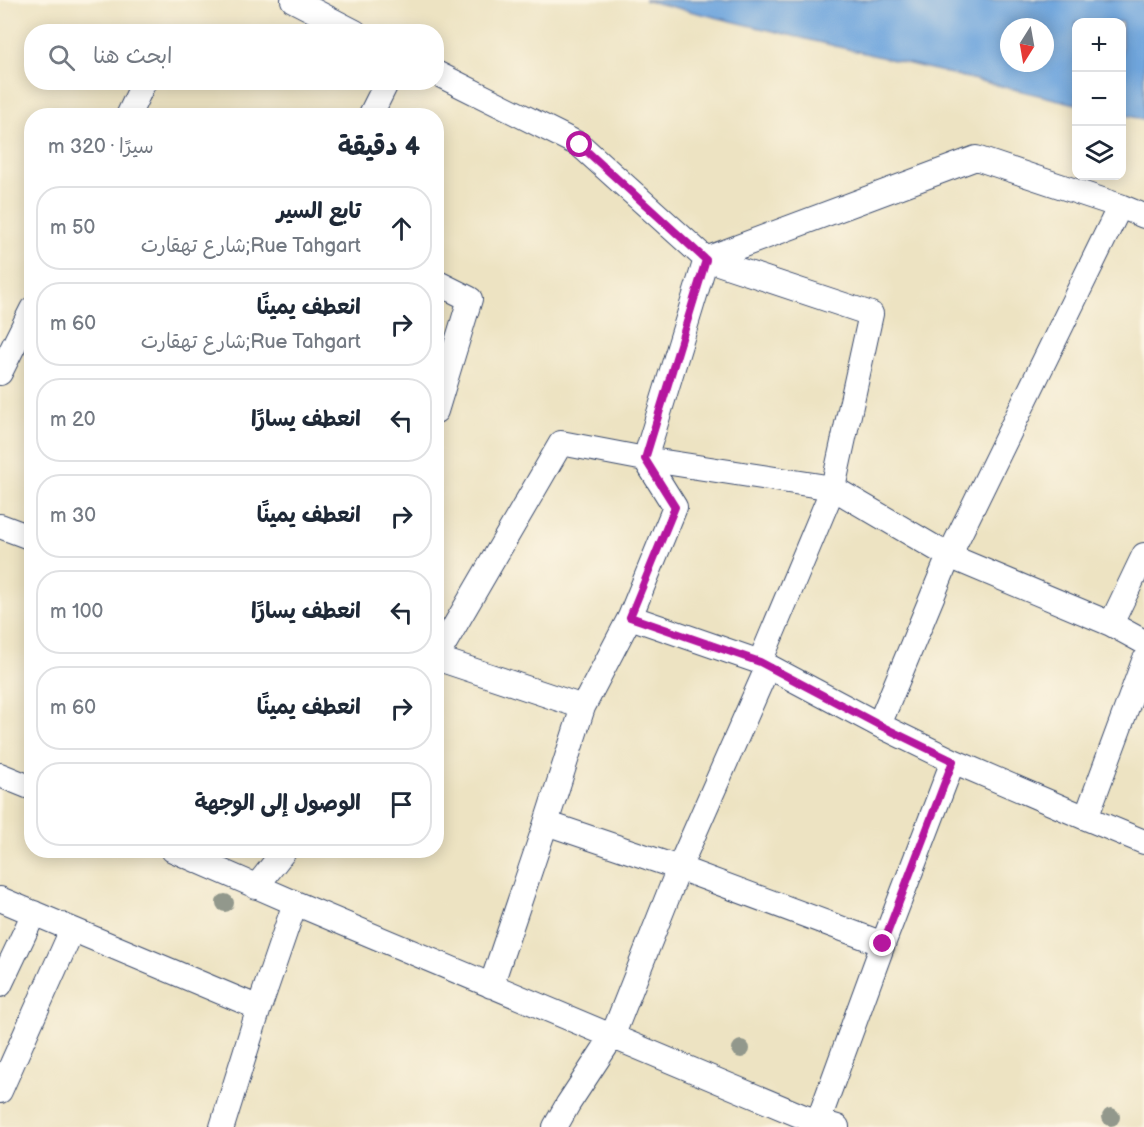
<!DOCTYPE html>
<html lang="ar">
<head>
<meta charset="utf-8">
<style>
  :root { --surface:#fff; --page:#f6f6f7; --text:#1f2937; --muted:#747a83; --line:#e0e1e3 }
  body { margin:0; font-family:"Balsamiq Sans","Playpen Sans Arabic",sans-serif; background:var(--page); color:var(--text); direction:rtl }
  .controls { position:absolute; right:18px; top:18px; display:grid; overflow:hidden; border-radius:12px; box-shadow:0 3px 15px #0003 }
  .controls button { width:54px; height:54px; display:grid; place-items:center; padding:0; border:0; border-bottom:2px solid var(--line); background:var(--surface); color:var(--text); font:30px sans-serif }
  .compass { position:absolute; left:1000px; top:18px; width:54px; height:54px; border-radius:50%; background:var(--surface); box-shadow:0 3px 15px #0003; rotate:191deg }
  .stop { position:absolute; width:18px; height:18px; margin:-14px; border:4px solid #b5179e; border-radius:50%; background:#fff }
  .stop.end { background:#b5179e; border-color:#fff; box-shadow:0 2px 6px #0008 }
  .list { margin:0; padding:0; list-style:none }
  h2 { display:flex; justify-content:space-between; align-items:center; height:78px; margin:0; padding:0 24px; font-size:26px }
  h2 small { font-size:20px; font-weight:400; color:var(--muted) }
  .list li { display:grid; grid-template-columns:39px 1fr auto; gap:18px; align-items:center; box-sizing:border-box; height:84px; margin:0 12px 12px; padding:0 12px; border:2px solid var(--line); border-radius:24px }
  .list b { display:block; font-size:22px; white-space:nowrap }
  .list p { margin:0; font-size:20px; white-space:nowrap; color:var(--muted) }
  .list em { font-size:20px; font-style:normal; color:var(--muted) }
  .icon { flex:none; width:33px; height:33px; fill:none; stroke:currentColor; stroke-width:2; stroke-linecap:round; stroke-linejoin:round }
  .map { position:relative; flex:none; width:1144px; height:1127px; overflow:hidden; direction:ltr }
  .search { position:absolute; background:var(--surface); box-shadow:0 3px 15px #0003; left:24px; top:24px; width:420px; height:66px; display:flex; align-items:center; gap:15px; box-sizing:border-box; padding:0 21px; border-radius:24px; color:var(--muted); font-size:22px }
  .panel { position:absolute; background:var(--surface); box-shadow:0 3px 15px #0003; left:24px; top:108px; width:420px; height:750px; border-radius:24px; direction:rtl }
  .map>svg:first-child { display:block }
  .water { fill:#6fa6dd; stroke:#456a9e; stroke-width:1.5; fill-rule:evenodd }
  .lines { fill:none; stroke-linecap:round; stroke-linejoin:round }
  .minor-casing { stroke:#3a4a6d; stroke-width:26 }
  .minor { stroke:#fff; stroke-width:24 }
  .tree { fill:#92988c }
  .route { stroke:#b5179e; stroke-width:8 }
</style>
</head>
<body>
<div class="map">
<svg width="1144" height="1127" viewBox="0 0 1144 1127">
  <rect width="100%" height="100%" fill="#fcf5e5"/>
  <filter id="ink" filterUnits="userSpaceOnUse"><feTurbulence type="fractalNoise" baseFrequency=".0167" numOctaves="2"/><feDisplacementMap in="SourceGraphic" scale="12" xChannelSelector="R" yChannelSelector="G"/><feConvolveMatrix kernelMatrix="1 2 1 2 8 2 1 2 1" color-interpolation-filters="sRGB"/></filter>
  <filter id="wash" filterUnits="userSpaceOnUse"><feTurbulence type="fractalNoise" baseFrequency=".008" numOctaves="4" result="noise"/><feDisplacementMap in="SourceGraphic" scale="24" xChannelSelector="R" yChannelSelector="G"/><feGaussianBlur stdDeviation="1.35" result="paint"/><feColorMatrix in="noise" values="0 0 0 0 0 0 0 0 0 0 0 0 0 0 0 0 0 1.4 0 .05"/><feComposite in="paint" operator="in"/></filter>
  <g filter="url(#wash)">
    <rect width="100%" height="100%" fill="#ede3c2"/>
    <path class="water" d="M644 0H1144V120L1122 114V22H1076V104ZM1009 27H1045V63H1009Z"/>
  </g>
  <g filter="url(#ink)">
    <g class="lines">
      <defs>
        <path id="minor" d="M293 0 355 32
          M436 73 580 145 706 259 645 459 561 443 436 658
          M128 116 144 82
          M370 116 387 82
          M1120 206 1144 216
          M706 259 976 158 1120 206 949 556 1111 624 1144 642
          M706 259 871 314 833 488 760 662
          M436 282 470 299 436 411
          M0 373 32 309
          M645 459 833 488 949 556 879 725
          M0 526 32 538
          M1111 624 1144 555
          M436 658 583 707 546 823 491 986
          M768 666 879 725 953 761 883 944
          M583 707 630 617 675 507 645 459
          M953 761 1086 818 1144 661
          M0 775 32 788
          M1086 818 1144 842
          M546 823 679 868 883 944 818 1122
          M173 850 295 903 259 1008 222 1127
          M256 887 285 850
          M0 899 259 1008
          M295 903 804 1117 837 1127
          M0 985 34 913
          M0 1091 72 930
          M555 1127 568 1104 612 1037 679 868 768 666 760 662 630 617"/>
      </defs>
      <use href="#minor" class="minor-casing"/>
      <use href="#minor" class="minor"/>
    </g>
    <g class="tree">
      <circle cx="225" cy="903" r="9"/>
      <circle cx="741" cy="1049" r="9"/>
      <circle cx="1111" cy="1117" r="9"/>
    </g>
  </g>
  <g class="lines" filter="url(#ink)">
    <path class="route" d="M580 145 706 260 645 459 675 507 630 617 760 662 879 725 953 761 883 944"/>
  </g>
</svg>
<div class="controls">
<button>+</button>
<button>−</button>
<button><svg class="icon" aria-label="layers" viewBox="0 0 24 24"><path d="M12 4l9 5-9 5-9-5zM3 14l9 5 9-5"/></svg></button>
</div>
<svg class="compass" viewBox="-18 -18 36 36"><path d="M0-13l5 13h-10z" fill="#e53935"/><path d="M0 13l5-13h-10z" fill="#747a83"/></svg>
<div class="stop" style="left:580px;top:145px"></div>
<div class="stop end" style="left:883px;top:944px"></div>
<div class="search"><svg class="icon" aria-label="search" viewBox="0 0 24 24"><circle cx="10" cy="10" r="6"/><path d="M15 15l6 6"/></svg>ابحث هنا</div>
<section class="panel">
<h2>4 دقيقة<small>سيرًا · 320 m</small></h2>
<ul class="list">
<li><svg class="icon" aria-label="ahead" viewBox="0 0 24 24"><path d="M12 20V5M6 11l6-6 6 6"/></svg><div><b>تابع السير</b><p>Rue Tahgart;شارع تهقارت</p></div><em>50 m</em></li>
<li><svg class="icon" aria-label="right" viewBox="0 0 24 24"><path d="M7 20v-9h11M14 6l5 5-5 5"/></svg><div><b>انعطف يمينًا</b><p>Rue Tahgart;شارع تهقارت</p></div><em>60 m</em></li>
<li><svg class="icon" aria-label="left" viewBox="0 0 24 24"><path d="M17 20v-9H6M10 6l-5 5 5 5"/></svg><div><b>انعطف يسارًا</b></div><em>20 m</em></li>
<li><svg class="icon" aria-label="right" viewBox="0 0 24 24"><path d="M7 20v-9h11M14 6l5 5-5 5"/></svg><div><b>انعطف يمينًا</b></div><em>30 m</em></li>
<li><svg class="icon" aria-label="left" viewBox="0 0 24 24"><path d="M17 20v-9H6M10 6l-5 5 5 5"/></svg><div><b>انعطف يسارًا</b></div><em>100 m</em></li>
<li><svg class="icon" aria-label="right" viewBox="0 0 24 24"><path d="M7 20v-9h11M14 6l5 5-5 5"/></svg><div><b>انعطف يمينًا</b></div><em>60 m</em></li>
<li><svg class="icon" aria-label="arrive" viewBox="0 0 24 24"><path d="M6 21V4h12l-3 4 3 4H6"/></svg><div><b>الوصول إلى الوجهة</b></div></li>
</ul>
</section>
</div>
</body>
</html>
